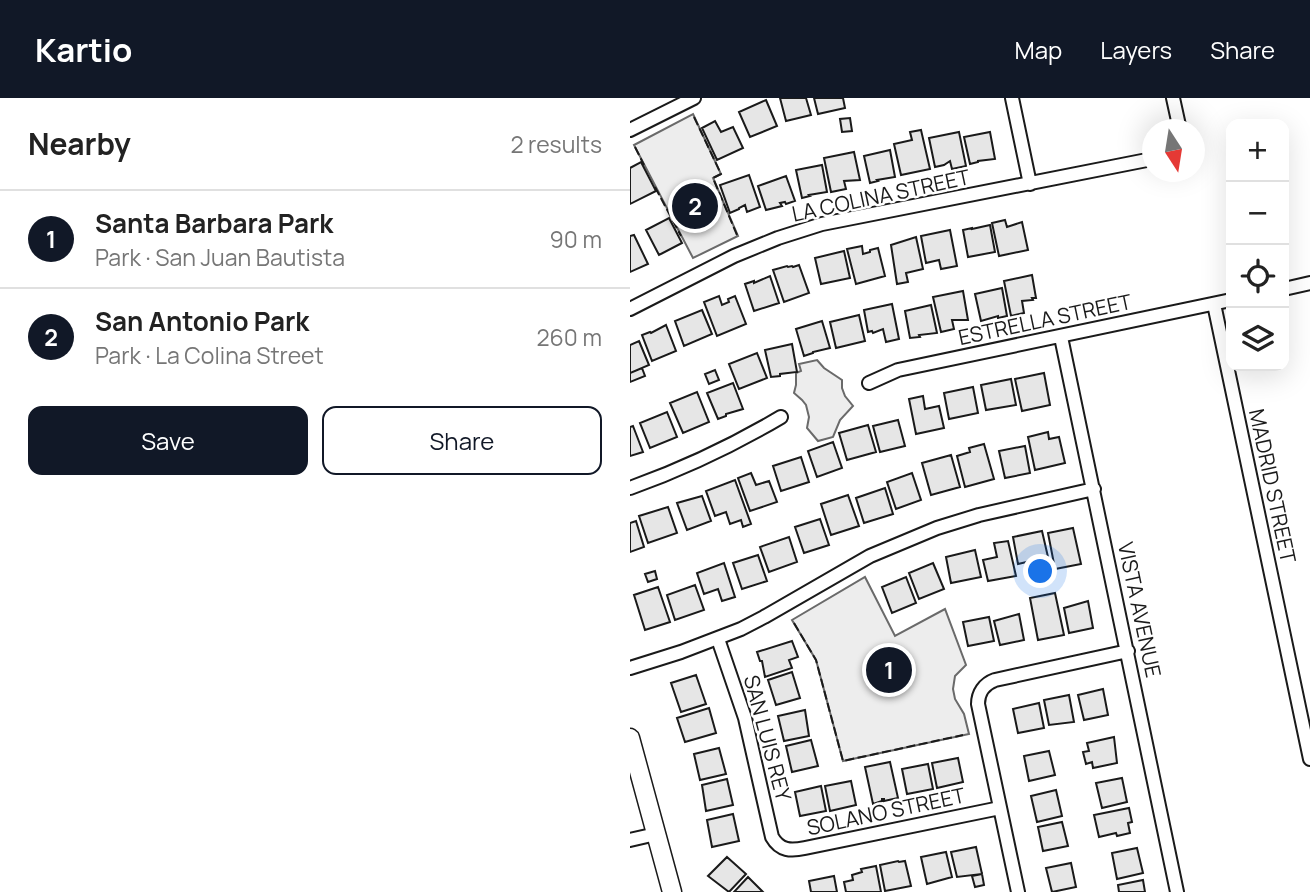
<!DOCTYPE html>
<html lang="en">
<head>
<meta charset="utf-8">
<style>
  :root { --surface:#fff; --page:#f2f2f2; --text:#222; --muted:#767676; --line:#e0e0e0; --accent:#111827 }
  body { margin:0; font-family:Manrope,sans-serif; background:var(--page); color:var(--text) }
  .controls { position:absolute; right:21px; top:21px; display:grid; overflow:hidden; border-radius:14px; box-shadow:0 7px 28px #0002 }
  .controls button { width:63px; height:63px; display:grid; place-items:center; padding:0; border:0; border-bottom:2px solid var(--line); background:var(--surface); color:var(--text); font:35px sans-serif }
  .compass { position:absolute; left:512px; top:21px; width:63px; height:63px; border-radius:50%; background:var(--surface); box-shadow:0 7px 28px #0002; rotate:168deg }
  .you { position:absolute; left:411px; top:474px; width:24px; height:24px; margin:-18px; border:5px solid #fff; border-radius:50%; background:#1a73e8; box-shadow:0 0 0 10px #1a73e833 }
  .badge { display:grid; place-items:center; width:46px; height:46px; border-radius:50%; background:var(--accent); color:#fff; font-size:23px; font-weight:700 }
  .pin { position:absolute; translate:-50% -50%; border:4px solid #fff; box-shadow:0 2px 7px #0006 }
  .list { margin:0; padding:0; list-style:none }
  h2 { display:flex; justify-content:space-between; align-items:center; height:91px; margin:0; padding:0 28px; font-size:30px }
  h2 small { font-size:23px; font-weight:400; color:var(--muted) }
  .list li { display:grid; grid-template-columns:46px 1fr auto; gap:21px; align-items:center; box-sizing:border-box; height:98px; padding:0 28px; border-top:2px solid var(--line) }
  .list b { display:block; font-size:26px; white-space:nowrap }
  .list p { margin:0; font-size:23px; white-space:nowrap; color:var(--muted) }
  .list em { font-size:23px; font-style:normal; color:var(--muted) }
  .actions { display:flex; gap:14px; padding:21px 28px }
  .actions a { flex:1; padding:16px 0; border:2px solid var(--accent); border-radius:14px; text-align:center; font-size:24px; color:var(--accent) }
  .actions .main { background:var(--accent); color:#fff }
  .icon { flex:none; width:38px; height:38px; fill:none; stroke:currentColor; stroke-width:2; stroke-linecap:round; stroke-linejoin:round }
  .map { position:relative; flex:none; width:680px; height:794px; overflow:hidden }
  header { display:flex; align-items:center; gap:42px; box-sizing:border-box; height:98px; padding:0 35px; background:var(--accent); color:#fff }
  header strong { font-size:33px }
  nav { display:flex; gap:38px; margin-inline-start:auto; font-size:24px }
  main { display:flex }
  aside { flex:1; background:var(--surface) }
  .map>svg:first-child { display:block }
  .built { fill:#ededed; stroke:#6a6a6a; stroke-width:2 }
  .building { fill:#e6e6e6; stroke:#1a1a1a; stroke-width:2 }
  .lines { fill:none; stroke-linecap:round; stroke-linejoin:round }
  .street-casing { stroke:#1a1a1a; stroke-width:16 }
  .secondary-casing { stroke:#1a1a1a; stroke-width:21 }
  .street { stroke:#fff; stroke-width:12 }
  .secondary { stroke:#fff; stroke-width:18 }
  .fence { stroke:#1a1a1a; stroke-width:2; stroke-dasharray:9 3.5; stroke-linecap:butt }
  .labels { text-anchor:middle; stroke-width:5; stroke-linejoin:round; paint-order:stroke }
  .street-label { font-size:21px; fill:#1a1a1a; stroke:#fff }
</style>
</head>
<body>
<header>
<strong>Kartio</strong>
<nav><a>Map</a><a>Layers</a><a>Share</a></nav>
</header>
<main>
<aside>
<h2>Nearby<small>2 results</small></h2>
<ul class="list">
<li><span class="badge">1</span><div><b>Santa Barbara Park</b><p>Park · San Juan Bautista</p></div><em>90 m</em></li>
<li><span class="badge">2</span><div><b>San Antonio Park</b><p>Park · La Colina Street</p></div><em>260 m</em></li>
</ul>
<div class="actions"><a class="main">Save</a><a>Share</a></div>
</aside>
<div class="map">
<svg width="680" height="794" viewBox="0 0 680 794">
  <rect width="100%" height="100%" fill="#fff"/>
  <path class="built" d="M63 16 91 76 83 80 108 138 63 160 4 47Z
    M187 262 194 270 212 282V290L215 298 223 308 210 322 203 339 188 343 177 330 179 319 176 307 172 302 164 295 166 287V275L171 273 169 266Z
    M235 479 265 538 315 511 336 567 325 578 323 591 325 601 334 616 339 636 213 663 186 562 162 522Z"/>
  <path class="building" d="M150 0H176L181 17 156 23Z
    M184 0H213L215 10 188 16Z
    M136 2 147 28 120 39 109 14Z
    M220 20 222 33 212 34 210 21Z
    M85 23 91 34 103 29 113 50 87 62 72 30Z
    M291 32 300 71 271 77 264 46 282 42 280 34Z
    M329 34 336 68 322 71 320 63 314 67 305 69 299 40Z
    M360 34 365 61 348 63V64L340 66 334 39Z
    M260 52 265 79 247 82 248 83 240 85 234 58Z
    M224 54 230 82 214 83 216 91 201 94 194 60Z
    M11 64 26 93 0 106V70Z
    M192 67 197 94 179 97 180 98 172 100 166 72Z
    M119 77 130 109 117 114 115 107 109 110V111L100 115 90 87Z
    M156 78 165 103 156 106 155 104 150 105 152 108 136 112 128 88Z
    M39 120 52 145 29 157 16 132Z
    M375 122 377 129 392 124 398 152 369 158 362 125Z
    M360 127 365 154 338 159 333 132 342 130V131Z
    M320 132 327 168 311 171 309 162 296 165 291 138Z
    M4 137 18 166 0 174V138Z
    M286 139 293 171 276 175 278 184 267 186 261 147Z
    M232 148 233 156 240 154V152L248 150 255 178 226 186 217 151Z
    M214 153 220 180 191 186 185 160Z
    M169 167 179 195 154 204 143 172 157 168 158 169 162 168 163 169Z
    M402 177 406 200H402L403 202 392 203 394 215 381 218 374 183Z
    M140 178 149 205 124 213 115 186 124 183V185Z
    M372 190 377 218 368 220V218L351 223 345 196Z
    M333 193 338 222H322L324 231 311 234 303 199Z
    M89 198 92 207 99 204 98 201 105 198 116 226 87 238 74 204Z
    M262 206 269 241 256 244 253 231 243 235 242 233 238 234 234 212Z
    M301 207 307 235 289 237 290 239 280 240 275 213Z
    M72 212 82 236 54 248 45 223Z
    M229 217 235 243 206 250 200 224Z
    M192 223 200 250 183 254V255L174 258 166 231Z
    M36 227 46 253 22 263 12 237 20 234 21 235Z
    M9 243 19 267 0 275V247Z
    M162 246 167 274 150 276V278L141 279 135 252Z
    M127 255 137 280 109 291 99 266Z
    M12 270 15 278 0 284V275Z
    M85 272 89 282 79 286 75 276Z
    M414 275 420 307 392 313 385 281Z
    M381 281 386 307 356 312 351 287Z
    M103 285 113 311 96 316V318L88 321 77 295Z
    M343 289 348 315 319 321 314 295Z
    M67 294 79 324 53 335 40 305Z
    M293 298 295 311 309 308 314 330 286 336 279 301Z
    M37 314 47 339 20 350 10 325Z
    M268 322 275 348 250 354 243 328Z
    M238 327 246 354 217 362 209 335Z
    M3 328 13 354 0 358V329Z
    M418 334 419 341 429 339 435 365 405 372 398 339Z
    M203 344 212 370 187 379 178 353Z
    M354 346 364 381 335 389 327 358 340 354 339 350Z
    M395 348 400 375 375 380 369 353Z
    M321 357 330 389 301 397 292 365Z
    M171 359 179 384 151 393 143 368Z
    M121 375 126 387 139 383 147 404 120 413 108 380Z
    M282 375 291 402 266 411 257 384Z
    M105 382 121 426 113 429 111 422 100 426 96 414 85 418 76 393Z
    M255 390 263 416 234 425 226 400Z
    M218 397 229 428 201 437 191 406Z
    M72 398 81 423 57 432 47 405Z
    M38 409 47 435 18 445 9 418Z
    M190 421 199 447 174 455 165 429Z
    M6 423 14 449 0 454V425Z
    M443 430 451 466 425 471 418 435Z
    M412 433 418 459 388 466 383 439Z
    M159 439 167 464 139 474 130 449Z
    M378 443 386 478 358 483 353 462 367 459 364 445Z
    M345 452 351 479 321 485 316 459Z
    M128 457 137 483 112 491 103 465Z
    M94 465 105 499 92 503 88 491 74 496 67 475Z
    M303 465 314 491 289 501 279 475Z
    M25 473 27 481 18 484 15 476Z
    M276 479 286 505 262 515 252 489Z
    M65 487 74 512 45 522 37 497Z
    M28 489 40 524 15 532 4 497Z
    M425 495 434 537 408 542 400 500Z
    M458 503 463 530 439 535 434 510Z
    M389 516 394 542 370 547 364 523Z
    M359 519 364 543 338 548 333 524Z
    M162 543 168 559 159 562 162 570 135 579 132 563H130L127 554Z
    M162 574 170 600 146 607 138 582Z
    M66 577 76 606 51 614 41 585Z
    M473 591 478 617 454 622 448 597Z
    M439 597 444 624 419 627 414 602Z
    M409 605 414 630 388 635 383 611Z
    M79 610 86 635 55 644 47 620Z
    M175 612 179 638 154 643 148 618Z
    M484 639 487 665 463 670 462 664 456 666 453 654 459 653 457 645Z
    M181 642 188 668 162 674 156 648Z
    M89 650 96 676 70 682 64 656Z
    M419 653 425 677 399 683 394 658Z
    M328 660 333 684 307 690 302 665Z
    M260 664 268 700 254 703V701H252V703L243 706 235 669Z
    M298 666 303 691 277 696 272 671Z
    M492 680 497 704 472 710 466 685Z
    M97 681 103 707 76 713 72 687Z
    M221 683 226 707 200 713 195 688Z
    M191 688 196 713 170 718 165 694Z
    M426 692 432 718 407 724 401 698Z
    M499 710 502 724 498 725 500 735 487 738 486 735 469 739 464 717Z
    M103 716 109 743 82 749 77 722Z
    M432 724 438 748 413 753 408 729Z
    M346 749 352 776 327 779 321 754Z
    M507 750 513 775 487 781 482 755Z
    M316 754 322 779 297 786 291 759Z
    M97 759 116 776 99 794 78 778Z
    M268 763 269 764 275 763 281 788 255 793 250 767Z
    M441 765 446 789 422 794 416 770Z
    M246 768 251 794H216L214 784 223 782 222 777 232 774 231 771Z
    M352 776 354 787 345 789 342 778Z
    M204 778 207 794H181L179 783Z
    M118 779 133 794H104Z
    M513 782 515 794H489L488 787Z"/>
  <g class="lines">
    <defs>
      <path id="street" d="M382 0 400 86
        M543 0 550 32
        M0 32 64 0
        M654 191 680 185
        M584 206 680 661
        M0 211 104 158 148 140 192 126 522 61
        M431 239 547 794
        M239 285 268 272 601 202
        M0 390C53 371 102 348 151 319
        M88 541 115 620 142 739C150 753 161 753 175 750L370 710
        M0 570 51 554 111 531 134 519 240 458 307 430 349 417 464 391
        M0 742 26 736
        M388 794 348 606C348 595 354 586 365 582L498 553"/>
      <path id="secondary" d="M0 640 42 794"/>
    </defs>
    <use href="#street" class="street-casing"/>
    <use href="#secondary" class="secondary-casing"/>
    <use href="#street" class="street"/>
    <use href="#secondary" class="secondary"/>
    <path class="fence" d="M64 19 91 76 83 80 107 137
      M5 49 14 67
      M25 89 51 138
      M164 525 186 562 213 663 333 637"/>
  </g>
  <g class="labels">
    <g class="street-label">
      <text transform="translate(251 98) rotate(-12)" y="7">LA COLINA STREET</text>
      <text transform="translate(415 222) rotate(-12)" y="7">ESTRELLA STREET</text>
      <text transform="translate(642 388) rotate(78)" y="7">MADRID STREET</text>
      <text transform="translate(509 512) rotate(78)" y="7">VISTA AVENUE</text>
      <text transform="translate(137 640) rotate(75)" y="7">SAN LUIS REY</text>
      <text transform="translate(256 714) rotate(-12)" y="7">SOLANO STREET</text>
    </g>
  </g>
</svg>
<div class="controls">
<button>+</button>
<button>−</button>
<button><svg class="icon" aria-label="locate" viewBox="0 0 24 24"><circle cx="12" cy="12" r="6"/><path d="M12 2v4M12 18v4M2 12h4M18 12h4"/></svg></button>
<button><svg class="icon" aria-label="layers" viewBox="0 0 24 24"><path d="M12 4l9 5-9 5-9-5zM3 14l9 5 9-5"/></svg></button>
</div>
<svg class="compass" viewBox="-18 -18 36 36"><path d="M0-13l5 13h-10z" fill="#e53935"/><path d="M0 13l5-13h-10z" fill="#767676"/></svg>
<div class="you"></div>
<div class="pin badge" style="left:259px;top:572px">1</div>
<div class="pin badge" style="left:65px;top:108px">2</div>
</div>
</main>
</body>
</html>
